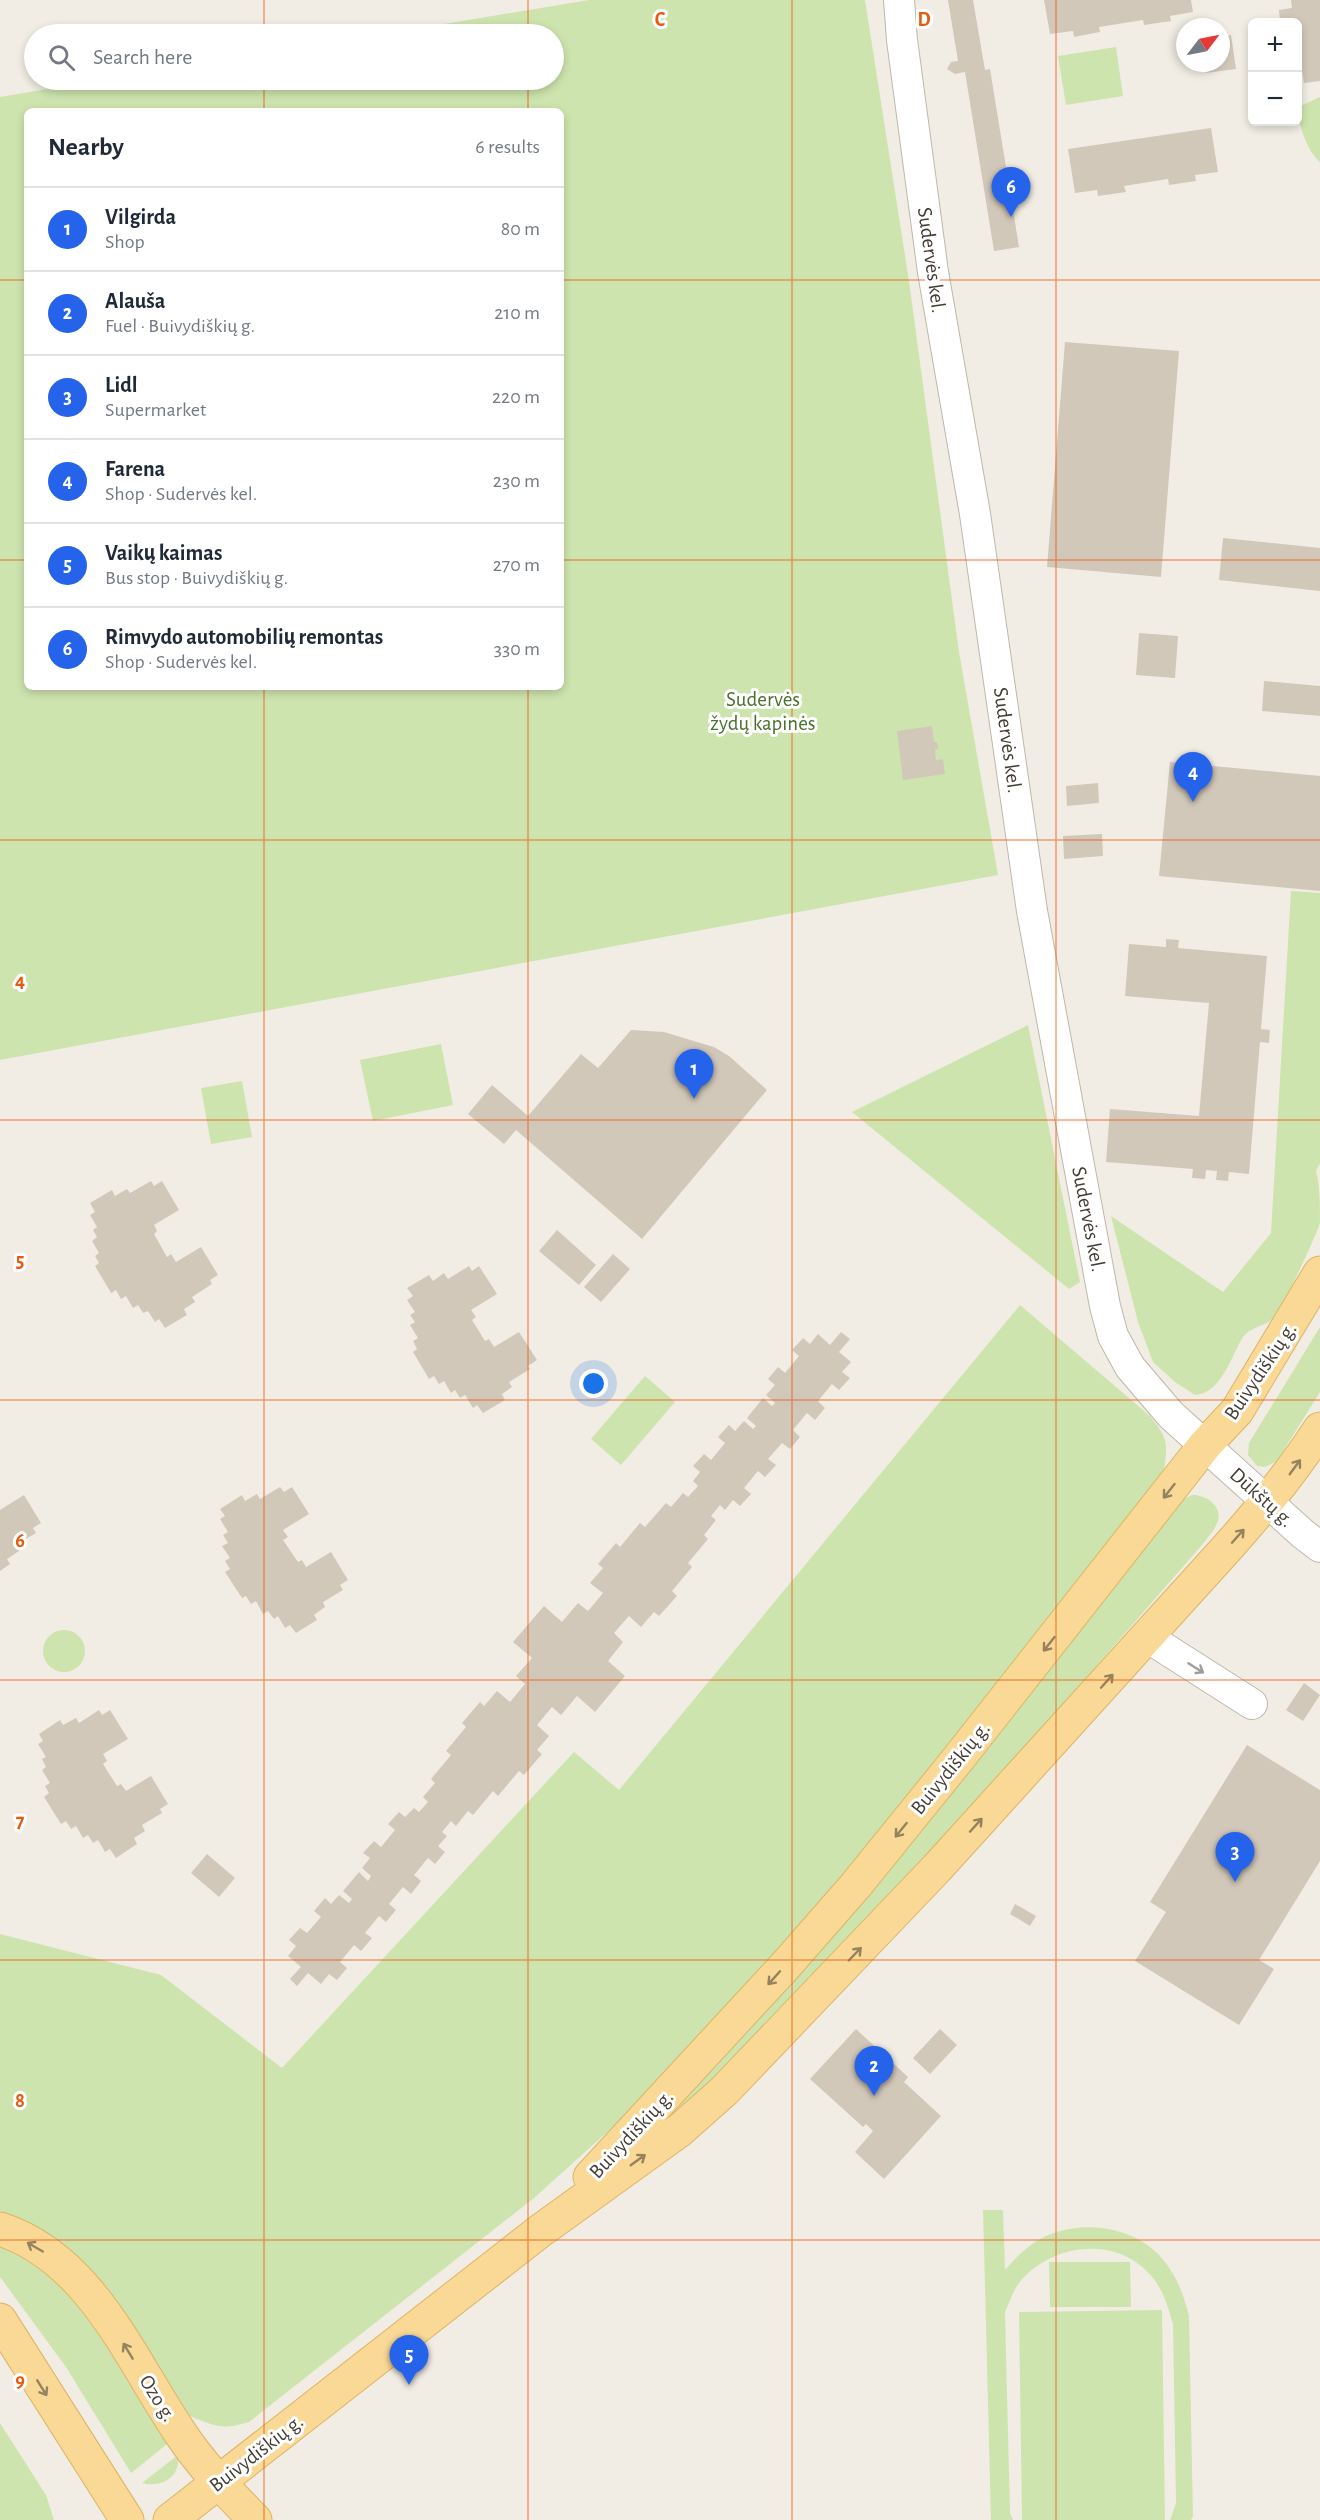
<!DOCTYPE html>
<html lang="en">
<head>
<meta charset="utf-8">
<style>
  :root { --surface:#fff; --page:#f6f6f7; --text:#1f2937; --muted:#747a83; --line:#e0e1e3; --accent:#2563eb }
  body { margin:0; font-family:"Alegreya Sans",sans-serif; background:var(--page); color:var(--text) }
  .controls { position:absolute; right:18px; top:18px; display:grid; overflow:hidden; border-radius:9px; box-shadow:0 3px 9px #0003 }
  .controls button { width:54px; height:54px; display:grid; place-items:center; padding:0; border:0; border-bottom:2px solid var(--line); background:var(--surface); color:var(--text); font:30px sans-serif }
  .compass { position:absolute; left:1176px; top:18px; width:54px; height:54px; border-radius:50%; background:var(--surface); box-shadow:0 3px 9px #0003; rotate:58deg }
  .you { position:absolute; left:594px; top:1384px; width:21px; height:21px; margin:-15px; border:4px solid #fff; border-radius:50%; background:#1a73e8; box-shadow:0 0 0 9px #1a73e833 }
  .badge { display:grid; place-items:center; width:39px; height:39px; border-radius:50%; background:var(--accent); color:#fff; font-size:20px; font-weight:700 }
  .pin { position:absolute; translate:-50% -50px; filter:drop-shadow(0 2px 3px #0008) }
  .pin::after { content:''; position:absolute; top:32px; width:21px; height:18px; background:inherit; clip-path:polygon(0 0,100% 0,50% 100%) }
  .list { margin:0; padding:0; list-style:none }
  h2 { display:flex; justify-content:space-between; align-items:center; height:78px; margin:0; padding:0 24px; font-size:26px }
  h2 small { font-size:20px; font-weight:400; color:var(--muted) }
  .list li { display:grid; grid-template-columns:39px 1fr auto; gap:18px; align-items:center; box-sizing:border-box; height:84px; padding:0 24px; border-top:2px solid var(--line) }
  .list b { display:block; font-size:22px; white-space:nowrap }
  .list p { margin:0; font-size:20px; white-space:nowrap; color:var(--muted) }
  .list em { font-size:20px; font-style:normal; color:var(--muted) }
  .icon { flex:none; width:33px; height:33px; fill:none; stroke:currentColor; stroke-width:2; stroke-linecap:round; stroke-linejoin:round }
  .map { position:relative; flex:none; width:1320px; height:2520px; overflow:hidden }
  .search { position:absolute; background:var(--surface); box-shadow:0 3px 9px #0003; left:24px; top:24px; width:540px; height:66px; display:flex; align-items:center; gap:15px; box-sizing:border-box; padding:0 21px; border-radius:33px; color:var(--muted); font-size:22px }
  .panel { position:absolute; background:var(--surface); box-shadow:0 3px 9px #0003; left:24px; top:108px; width:540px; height:582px; border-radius:9px }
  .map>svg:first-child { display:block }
  .green { fill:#cee4ae; fill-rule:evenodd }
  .building { fill:#d2c8ba }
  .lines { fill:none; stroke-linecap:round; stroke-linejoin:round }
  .minor-casing { stroke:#bfb7aa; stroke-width:32 }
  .major-casing { stroke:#ddb466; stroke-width:35 }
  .minor { stroke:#fff; stroke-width:30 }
  .major { stroke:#f9d995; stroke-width:33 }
  .oneway { stroke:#958360 }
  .oneway2 { stroke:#a19e9a }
  .grid { fill:none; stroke:#e8590c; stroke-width:1.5; stroke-opacity:0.55 }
  .labels { text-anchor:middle; stroke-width:6; stroke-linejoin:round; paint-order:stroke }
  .street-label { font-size:21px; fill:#433d34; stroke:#fff }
  .park-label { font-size:21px; fill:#48712b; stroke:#fff }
  .grid-label { font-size:20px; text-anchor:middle; font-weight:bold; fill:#e8590c; stroke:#fff; stroke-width:6; stroke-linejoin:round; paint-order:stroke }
</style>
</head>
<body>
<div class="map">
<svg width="1320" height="2520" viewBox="0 0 1320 2520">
  <rect width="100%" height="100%" fill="#f1ede4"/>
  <path class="green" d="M589 0H865L909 281 959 652 998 875 0 1060V97L102 80H554V34H384ZM27 111H561V687H27Z
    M1116 47 1123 96 1066 105 1058 56Z
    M1320 97V162C1307 151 1298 124 1298 107Z
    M1291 891 1320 893V1163L1316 1171C1320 1186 1320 1206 1320 1222 1318 1233 1281 1311 1274 1318 1266 1326 1250 1327 1243 1337 1231 1356 1222 1393 1195 1395L1175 1382 1153 1362 1138 1322 1111 1216 1223 1292 1271 1233Z
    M1028 1025 1080 1282 1069 1289 852 1112Z
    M441 1044 453 1105 373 1121 360 1060Z
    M242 1081 252 1137 211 1144 201 1088Z
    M1020 1305 1150 1416C1168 1439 1168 1442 1164 1470L871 1844 753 1980 635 2107 534 2198 249 2422C221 2430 217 2427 190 2416L0 2215V1934L161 1975 282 2068 574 1752 619 1790Z
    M1320 1327V1392L1277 1461 1265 1467 1257 1466 1248 1455 1249 1443Z
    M645 1376 675 1402 621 1465 591 1439Z
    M1192 1495C1206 1495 1222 1505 1218 1521 1215 1530 1207 1538 1202 1545L934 1852 714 2081 608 2172 756 2020 882 1879 1170 1512 1184 1499Z
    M43 1651a21 21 0 1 1 42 0a21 21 0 1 1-42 0Z
    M983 2210H1003L1005 2270C1014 2260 1023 2250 1035 2242 1075 2217 1136 2224 1165 2262 1178 2279 1184 2296 1189 2316L1193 2516 1191 2520H1170L1176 2503 1173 2324C1168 2307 1164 2292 1153 2278 1118 2234 1051 2243 1019 2283 1013 2291 1009 2303 1005 2312L1010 2513 1013 2520H991Z
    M0 2243 25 2255 71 2289 171 2441 131 2473 66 2367 0 2277Z
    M1049 2262H1130L1131 2307H1050Z
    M1162 2310 1165 2520H1022L1019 2312Z
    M0 2423 46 2495 54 2520H0Z
    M178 2455C181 2477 162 2488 142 2483Z"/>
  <path class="building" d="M948 0H973L985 70 990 69 1019 247 994 251 965 72 955 74 947 69 951 62 958 61Z
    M1044 0H1191L1193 12 1170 16 1171 21 1144 25 1143 20 1099 27 1100 32 1074 37 1073 31 1050 34Z
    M1291 0H1320V81L1304 83 1300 60H1298V22L1280 21 1279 10 1292 8Z
    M1231 35 1236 69 1206 73 1204 63H1221V37Z
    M1211 128 1218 172 1195 175 1196 181 1169 185 1168 179 1124 186 1126 192 1098 196 1097 190 1075 193 1068 149Z
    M1065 342 1179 351 1161 577 1047 567Z
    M1223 538 1320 548V591L1219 580Z
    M1139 633 1178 636 1175 678 1136 675Z
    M1264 681 1320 686V716L1262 711Z
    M932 726 934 742H937L938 749H935L936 760 943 759 945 774 903 780 897 731Z
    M1170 762 1320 776V891L1159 876Z
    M1098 783 1099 803 1067 806 1066 786Z
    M1102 834 1103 856 1064 859 1063 836Z
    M1166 939 1179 940 1178 948 1267 956 1261 1029 1270 1030 1269 1043 1260 1042 1249 1174 1229 1172 1228 1181 1216 1180 1217 1171 1206 1170 1205 1179 1192 1178 1193 1169 1106 1162 1110 1109 1199 1116 1209 1003 1125 996 1129 944 1166 947Z
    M631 1030 664 1032 714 1047 729 1056 767 1090 642 1239 516 1130 504 1144 468 1114 492 1085 528 1116 581 1054 598 1068Z
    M151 1181 154 1186 162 1181 179 1210 154 1225 157 1231 154 1234 167 1257 171 1254 176 1262 201 1247 218 1275 210 1280 212 1284 192 1297 195 1302 184 1309 187 1315 165 1328 159 1319 155 1322 148 1311 143 1313 138 1305 133 1308 126 1296 121 1299 116 1290 111 1293 95 1266 99 1263 95 1256 99 1253 92 1241 97 1237 93 1230 97 1227 90 1215 95 1212 90 1203 112 1190 115 1196 127 1189 130 1193Z
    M557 1230 596 1265 579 1285 539 1251Z
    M613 1254 630 1269 601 1302 584 1287Z
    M469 1266 472 1271 479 1266 497 1294 471 1310 476 1317 472 1320 485 1341 489 1339 494 1347 519 1332 537 1360 528 1366 530 1369 509 1382 512 1387 502 1394 505 1400 483 1413 477 1405 473 1408 465 1395 460 1398 455 1390 451 1393 444 1381 439 1384 434 1376 429 1379 413 1352 417 1349 413 1341 418 1338 410 1325 415 1322 410 1315 415 1312 407 1300 413 1296 407 1288 429 1275 433 1281 444 1273 448 1279Z
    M841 1332 850 1339 839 1352 851 1362 842 1372 850 1378 839 1390 832 1384 818 1401 825 1408 815 1420 807 1413 793 1430 800 1437 790 1449 782 1443 768 1459 776 1465 765 1477 758 1471 744 1488 751 1494 740 1506 733 1500 725 1510 720 1505 711 1516 716 1520 704 1535 708 1539 688 1563 692 1567 672 1591 677 1596 659 1616 654 1612 641 1627 629 1616 614 1633 623 1642 608 1661 625 1676 595 1712 577 1696 561 1715 552 1707 537 1725 549 1736 537 1750 542 1754 524 1775 519 1771 498 1796 493 1791 473 1815 468 1811 456 1826 451 1821 442 1832 447 1836 438 1846 445 1852 435 1864 428 1858 414 1875 421 1881 411 1894 403 1887 389 1904 396 1910 386 1922 379 1916 365 1933 372 1938 361 1951 354 1945 340 1962 347 1968 337 1980 329 1974 321 1984 308 1973 297 1986 290 1979 301 1967 288 1956 296 1946 289 1940 300 1928 307 1933 321 1917 314 1911 325 1898 331 1904 339 1895 349 1903 352 1899 343 1891 359 1872 368 1881 371 1876 362 1868 370 1858 363 1853 374 1841 381 1847 395 1830 388 1824 399 1812 405 1817 414 1808 419 1812 428 1802 423 1797 435 1783 431 1779 451 1755 446 1751 466 1727 462 1723 480 1702 484 1706 497 1691 510 1702 525 1684 516 1676 532 1658 513 1642 544 1606 562 1622 578 1603 588 1611 603 1593 590 1583 603 1568 598 1564 616 1543 620 1547 640 1523 645 1527 666 1503 671 1507 683 1493 688 1497 698 1486 693 1481 700 1472 693 1466 704 1454 711 1460 725 1443 718 1437 729 1425 735 1431 744 1421 753 1429 756 1426 747 1418 763 1398 772 1406 775 1403 766 1395 775 1385 768 1379 778 1367 785 1373 799 1356 792 1350 803 1338 810 1344 818 1334 830 1345Z
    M280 1487 284 1492 292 1487 309 1514 283 1530 288 1537 283 1540 298 1562 302 1560 306 1567 331 1552 348 1580 340 1585 343 1590 323 1602 325 1607 314 1615 317 1620 296 1633 290 1625 285 1628 278 1616 274 1619 268 1611 263 1614 256 1601 251 1604 246 1596 242 1598 225 1572 230 1569 225 1561 230 1558 222 1546 228 1543 223 1535 228 1532 220 1519 225 1516 220 1509 242 1495 245 1501 257 1494 260 1499Z
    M24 1495 41 1523 33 1528 36 1533 15 1545 19 1551 7 1559 10 1564 0 1571V1510Z
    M1304 1683 1320 1695 1303 1721 1286 1710Z
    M99 1710 102 1715 110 1710 128 1739 103 1754 107 1761 103 1764 117 1786 121 1784 126 1791 151 1776 168 1804 160 1809 162 1813 142 1825 145 1831 134 1838 137 1844 116 1858 110 1849 105 1852 98 1840 93 1843 88 1835 83 1838 76 1826 71 1829 66 1821 61 1824 44 1797 49 1793 45 1786 50 1783 42 1770 46 1767 42 1759 46 1757 38 1744 43 1741 39 1734 60 1720 63 1725 76 1718 79 1723Z
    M1247 1745 1320 1790V1861L1259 1960 1274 1969 1239 2025 1135 1961 1166 1912 1150 1902Z
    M207 1854 235 1878 219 1897 191 1873Z
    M1015 1904 1036 1916 1030 1926 1010 1914Z
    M856 2029 908 2077 904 2082 941 2116 884 2179 855 2152 873 2131 866 2124 863 2127 810 2079Z
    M940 2029 957 2045 930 2074 913 2058Z"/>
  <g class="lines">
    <defs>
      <path id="minor" d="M899 0 902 40 933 272 975 514 1032 911 1105 1306 1113 1336 1130 1367 1171 1415 1303 1534 1320 1547
        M1147 1637 1252 1704"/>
      <path id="major" d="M590 2177 786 1965 856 1885 958 1759 1205 1445 1237 1411 1320 1273
        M0 2229C92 2259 131 2361 181 2434 202 2466 229 2493 255 2520
        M0 2320 127 2520
        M170 2520 540 2231 680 2130 724 2091 937 1868 1227 1548C1261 1510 1292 1472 1320 1429"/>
    </defs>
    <use href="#minor" class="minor-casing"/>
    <use href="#major" class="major-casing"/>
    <use href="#minor" class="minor"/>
    <use href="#major" class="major"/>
  </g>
  <defs><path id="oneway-shaft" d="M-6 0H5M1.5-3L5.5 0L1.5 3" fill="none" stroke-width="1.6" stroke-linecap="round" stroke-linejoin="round" transform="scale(1.5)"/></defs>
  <g class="oneway">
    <use href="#oneway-shaft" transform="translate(1295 1467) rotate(-54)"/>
    <use href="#oneway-shaft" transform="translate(1169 1491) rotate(128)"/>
    <use href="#oneway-shaft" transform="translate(1238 1536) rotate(-48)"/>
    <use href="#oneway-shaft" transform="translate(1049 1644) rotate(128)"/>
    <use href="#oneway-shaft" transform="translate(1107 1681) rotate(-48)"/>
    <use href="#oneway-shaft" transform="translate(976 1825) rotate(-48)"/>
    <use href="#oneway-shaft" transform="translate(901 1830) rotate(129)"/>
    <use href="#oneway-shaft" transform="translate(855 1954) rotate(-46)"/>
    <use href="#oneway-shaft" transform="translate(774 1978) rotate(132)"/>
    <use href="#oneway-shaft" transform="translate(638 2160) rotate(-36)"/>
    <use href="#oneway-shaft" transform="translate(35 2247) rotate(-150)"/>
    <use href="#oneway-shaft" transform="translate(128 2351) rotate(-121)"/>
    <use href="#oneway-shaft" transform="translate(42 2388) rotate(58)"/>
  </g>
  <use class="oneway2" href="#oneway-shaft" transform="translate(1196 1668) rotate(32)"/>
  <path class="grid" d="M264 0V34M528 0V34M792 0V2520M1056 0V2520M264 80V111M528 80V111M0 280H27M561 280H1320M0 560H27M561 560H1320M264 687V2520M528 687V2520M0 840H1320M0 1120H1320M0 1400H1320M0 1680H1320M0 1960H1320M0 2240H1320"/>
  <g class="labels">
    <g class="street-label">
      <text transform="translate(932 260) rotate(82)" y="7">Sudervės kel.</text>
      <text transform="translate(1008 740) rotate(82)" y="7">Sudervės kel.</text>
      <text transform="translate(1089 1219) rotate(79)" y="7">Sudervės kel.</text>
      <text transform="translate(1260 1371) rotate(-56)" y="7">Buivydiškių g.</text>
      <text transform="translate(1262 1497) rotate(42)" y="7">Dūkštų g.</text>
      <text transform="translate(950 1768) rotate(-51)" y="7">Buivydiškių g.</text>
      <text transform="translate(631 2134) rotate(-47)" y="7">Buivydiškių g.</text>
      <text transform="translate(158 2398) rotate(58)" y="7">Ozo g.</text>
      <text transform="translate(256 2453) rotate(-38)" y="7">Buivydiškių g.</text>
    </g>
    <g class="park-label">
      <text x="763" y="706">Sudervės<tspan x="763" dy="24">žydų kapinės</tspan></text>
    </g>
  </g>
  <g class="grid-label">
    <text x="660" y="26">C</text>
    <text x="924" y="26">D</text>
    <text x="20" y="987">4</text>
    <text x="20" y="1267">5</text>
    <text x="20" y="1547">6</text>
    <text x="20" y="1827">7</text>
    <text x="20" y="2107">8</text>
    <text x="20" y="2387">9</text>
  </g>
</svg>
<div class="controls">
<button>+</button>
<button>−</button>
</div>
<svg class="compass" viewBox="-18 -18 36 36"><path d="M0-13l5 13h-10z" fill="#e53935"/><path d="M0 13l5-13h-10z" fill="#747a83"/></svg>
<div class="you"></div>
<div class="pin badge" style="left:694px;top:1099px">1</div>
<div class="pin badge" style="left:874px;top:2096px">2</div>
<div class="pin badge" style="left:1235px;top:1882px">3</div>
<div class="pin badge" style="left:1193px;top:802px">4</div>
<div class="pin badge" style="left:409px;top:2385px">5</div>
<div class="pin badge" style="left:1011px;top:217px">6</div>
<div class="search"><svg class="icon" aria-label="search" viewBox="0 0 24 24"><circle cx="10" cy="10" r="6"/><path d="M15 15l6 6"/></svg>Search here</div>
<section class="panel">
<h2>Nearby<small>6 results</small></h2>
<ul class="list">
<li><span class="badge">1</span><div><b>Vilgirda</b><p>Shop</p></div><em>80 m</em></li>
<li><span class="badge">2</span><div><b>Alauša</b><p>Fuel · Buivydiškių g.</p></div><em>210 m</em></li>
<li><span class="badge">3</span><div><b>Lidl</b><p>Supermarket</p></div><em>220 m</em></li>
<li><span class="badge">4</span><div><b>Farena</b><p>Shop · Sudervės kel.</p></div><em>230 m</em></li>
<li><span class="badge">5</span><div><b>Vaikų kaimas</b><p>Bus stop · Buivydiškių g.</p></div><em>270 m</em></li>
<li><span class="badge">6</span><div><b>Rimvydo automobilių remontas</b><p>Shop · Sudervės kel.</p></div><em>330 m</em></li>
</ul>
</section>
</div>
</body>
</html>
